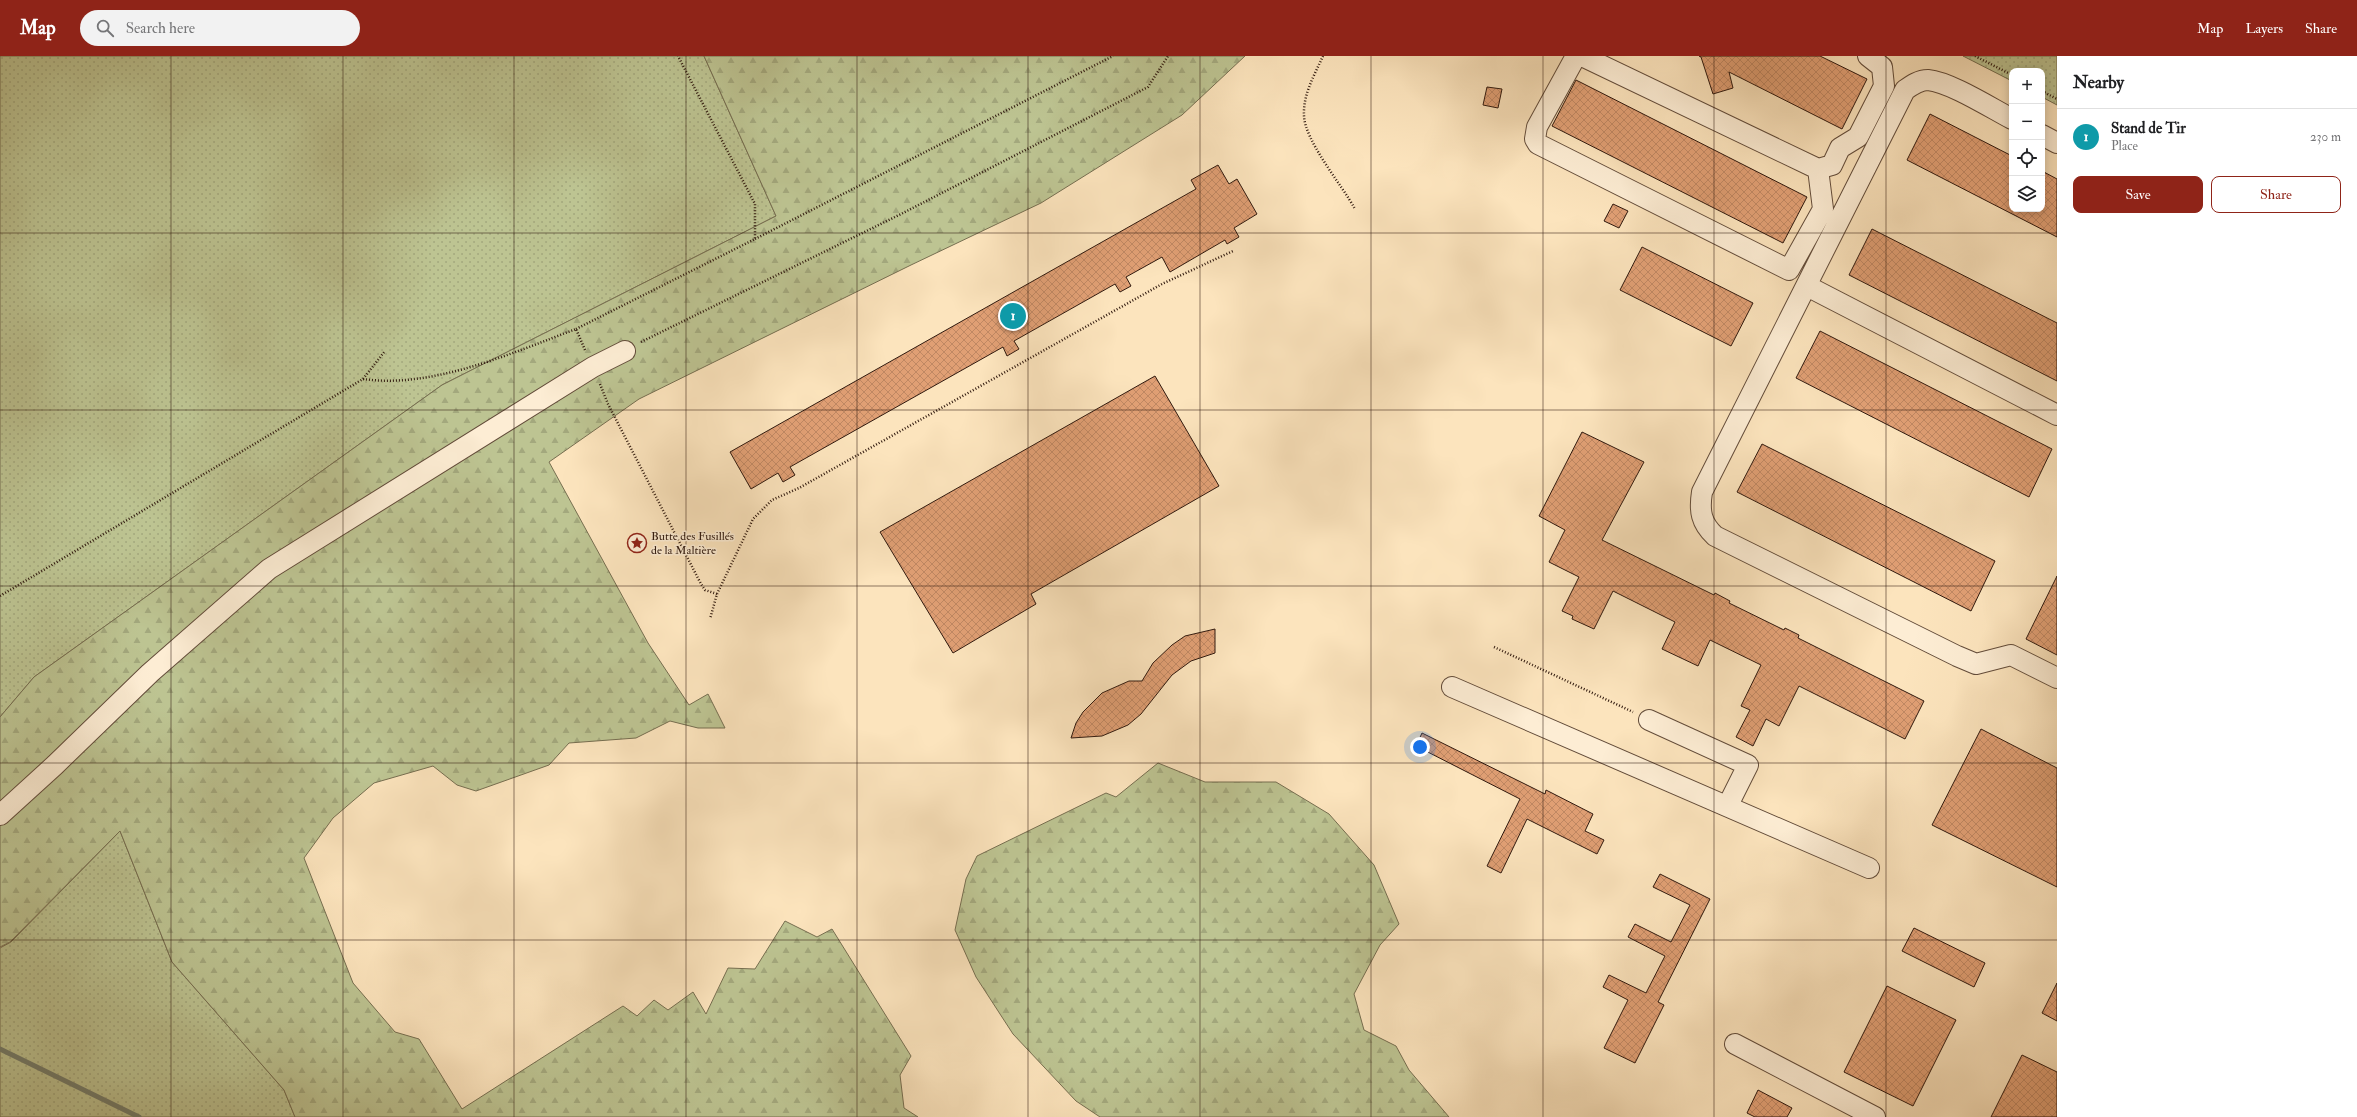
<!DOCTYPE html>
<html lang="en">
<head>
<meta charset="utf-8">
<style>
  :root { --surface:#fff; --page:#f2f2f2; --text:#202124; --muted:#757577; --line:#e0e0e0; --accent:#8f2418 }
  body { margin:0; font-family:"IM FELL Double Pica",serif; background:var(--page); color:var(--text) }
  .controls { position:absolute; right:12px; top:12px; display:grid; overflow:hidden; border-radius:8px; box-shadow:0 2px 10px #0003 }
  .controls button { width:36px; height:36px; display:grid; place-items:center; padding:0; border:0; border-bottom:1px solid var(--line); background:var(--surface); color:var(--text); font:20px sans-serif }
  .you { position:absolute; left:1420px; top:691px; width:14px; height:14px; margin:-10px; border:3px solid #fff; border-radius:50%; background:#1a73e8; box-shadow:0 0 0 6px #1a73e833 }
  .badge { display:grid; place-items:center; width:26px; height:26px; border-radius:50%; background:var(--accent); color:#fff; font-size:13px; font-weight:700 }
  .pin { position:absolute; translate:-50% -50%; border:2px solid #fff; box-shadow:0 1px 4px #0006 }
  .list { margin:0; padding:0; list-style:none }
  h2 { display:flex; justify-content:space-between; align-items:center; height:52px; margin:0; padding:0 16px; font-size:17px }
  h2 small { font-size:13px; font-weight:400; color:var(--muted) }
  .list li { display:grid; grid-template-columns:26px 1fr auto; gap:12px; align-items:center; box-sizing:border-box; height:56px; padding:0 16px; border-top:1px solid var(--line) }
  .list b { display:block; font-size:15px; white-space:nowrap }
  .list p { margin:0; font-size:13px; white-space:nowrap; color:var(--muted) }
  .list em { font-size:13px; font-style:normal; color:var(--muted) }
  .actions { display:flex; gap:8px; padding:12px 16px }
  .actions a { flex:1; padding:9px 0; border:1px solid var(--accent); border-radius:8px; text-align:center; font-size:14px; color:var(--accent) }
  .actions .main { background:var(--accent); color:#fff }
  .icon { flex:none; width:22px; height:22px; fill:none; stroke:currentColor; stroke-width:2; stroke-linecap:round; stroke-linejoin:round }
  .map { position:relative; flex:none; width:2057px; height:1061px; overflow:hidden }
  header { display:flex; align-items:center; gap:24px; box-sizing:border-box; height:56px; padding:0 20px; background:var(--accent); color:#fff }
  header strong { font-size:19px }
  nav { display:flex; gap:22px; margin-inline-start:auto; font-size:14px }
  .search { width:280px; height:36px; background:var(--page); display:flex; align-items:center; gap:10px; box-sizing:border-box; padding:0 14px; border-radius:22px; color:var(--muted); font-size:15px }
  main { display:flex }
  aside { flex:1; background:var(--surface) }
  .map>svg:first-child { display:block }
  .grass { fill:url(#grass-dots); stroke:#766e50 }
  .forest { fill:url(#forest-firs); stroke:#766e50 }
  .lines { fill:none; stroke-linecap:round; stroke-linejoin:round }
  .stream { stroke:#737d6c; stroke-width:5 }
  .building { fill:url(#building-cross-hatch); stroke:#30190e }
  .minor-casing { stroke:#634c3a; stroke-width:22 }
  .path { stroke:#30190e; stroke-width:2.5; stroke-dasharray:1 2; stroke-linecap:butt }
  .minor { stroke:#fdedd4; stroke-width:20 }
  .grid { fill:none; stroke:#30190e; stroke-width:1; stroke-opacity:0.55 }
  .labels { text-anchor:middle; stroke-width:3; stroke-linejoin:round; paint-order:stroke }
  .poi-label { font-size:12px; fill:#30190e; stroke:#fdedd4; text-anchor:start }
</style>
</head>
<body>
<header>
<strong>Map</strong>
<div class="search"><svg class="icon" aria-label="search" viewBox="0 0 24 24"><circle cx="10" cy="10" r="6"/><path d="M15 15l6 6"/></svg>Search here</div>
<nav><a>Map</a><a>Layers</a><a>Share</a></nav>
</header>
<main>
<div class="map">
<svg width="2057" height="1061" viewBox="0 0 2057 1061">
  <defs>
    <pattern id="grass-dots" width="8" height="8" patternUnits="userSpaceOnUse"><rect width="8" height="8" fill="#bdc492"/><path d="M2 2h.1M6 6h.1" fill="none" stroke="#a3a87d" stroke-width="1.8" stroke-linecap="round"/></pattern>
    <pattern id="forest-firs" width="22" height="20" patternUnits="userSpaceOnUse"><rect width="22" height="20" fill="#bdc492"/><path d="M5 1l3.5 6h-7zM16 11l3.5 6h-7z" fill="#a3a87d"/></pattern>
    <pattern id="building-cross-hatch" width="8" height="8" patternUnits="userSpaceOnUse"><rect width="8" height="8" fill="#e09f74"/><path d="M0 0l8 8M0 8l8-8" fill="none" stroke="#c08863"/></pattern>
  </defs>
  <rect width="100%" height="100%" fill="#fce4bd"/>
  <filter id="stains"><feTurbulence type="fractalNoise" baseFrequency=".005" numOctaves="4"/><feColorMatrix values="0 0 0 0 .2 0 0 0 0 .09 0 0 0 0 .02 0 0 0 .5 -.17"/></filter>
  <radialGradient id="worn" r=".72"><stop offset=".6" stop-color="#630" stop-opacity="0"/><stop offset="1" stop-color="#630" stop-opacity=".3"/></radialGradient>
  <path class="grass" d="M0 0H704L776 160 442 329 34 621 0 661Z
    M1963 0H2057V49L2042 41V15H2012V25Z
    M120 775 172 906 284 1034 295 1061H0V892L11 886Z"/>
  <path class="forest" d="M704 0H1245L1182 59 1041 147 911 209 639 343 549 406 648 587 689 649 708 638 725 672H698L670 665 636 682 569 687 549 709 476 735 457 729 433 710 374 727 333 762 304 802 353 927 395 976 419 983 462 1053 623 950 637 960 654 944 668 954 693 936 706 958 728 912 755 913 785 865 817 881 832 873 911 1000 900 1019 904 1052 918 1061H295L284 1034 172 906 120 775 10 886 0 891V661L34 621 442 329 776 160Z
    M1158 707 1205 726H1276L1329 758 1374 809 1399 868 1380 889 1354 938 1364 974 1396 990 1409 1014 1449 1061H1100L1076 1045 1013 978 976 921 955 874 966 823 977 800 1106 737 1116 741Z"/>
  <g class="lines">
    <path class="stream" d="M0 993 139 1061"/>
  </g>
  <path class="building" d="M1699 0H1820L1867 23 1842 73 1729 16 1733 32 1713 38 1701 1Z
    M1576 24 1807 141 1783 187 1552 70Z
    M1487 31 1502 33 1498 52 1483 49Z
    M1930 58 2012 100V153H2042V115L2057 123V181L1907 104Z
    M1218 109 1229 128 1237 123 1257 158 1234 172 1239 181 1227 188 1225 184 1170 216 1162 201 1126 221 1131 230 1120 236 1115 228 1014 285 1019 293 1007 300 1003 291 790 411 795 419 783 426 778 417 751 433 730 396 1196 133 1191 124Z
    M1613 148 1628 155 1619 172 1604 165Z
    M1872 173 2057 267V325L1849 219Z
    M1642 191 1753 247 1731 290 1620 234Z
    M1820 275 2052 393 2029 441 1796 322Z
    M1155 320 1219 430 1031 538 1036 548 953 597 880 476Z
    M1582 376 1644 406 1602 484 1714 539 1715 537 1730 545 1729 547 1784 574 1785 572 1799 579 1798 582 1924 645 1905 683 1799 630 1779 670 1766 663 1753 690 1736 681 1750 654 1741 650 1761 609 1710 584 1698 610 1662 593 1675 566 1613 535 1594 573 1572 563 1573 560 1562 555 1579 521 1549 506 1565 474 1539 460Z
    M1762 388 1995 505 1971 555 1737 436Z
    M2057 520V599L2026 583Z
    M1215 573V597L1191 605 1172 619 1141 658 1128 669 1102 680 1071 682 1076 667 1083 656 1102 637 1129 625H1142L1153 607 1172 589 1185 580Z
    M1981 673 2057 712V831L1932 769Z
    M1422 677 1545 738 1546 734 1593 758 1585 775 1604 784 1597 798 1527 763 1501 817 1487 810 1520 743 1416 690Z
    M1660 818 1710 843 1658 946 1664 949 1635 1007 1604 992 1628 944 1603 931 1609 919 1646 937 1665 900 1628 881 1635 868 1671 886 1690 849 1653 831Z
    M1914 872 1985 907 1974 931 1902 895Z
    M2057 927V965L2042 957Z
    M1887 930 1956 964 1913 1050 1844 1016Z
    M2022 999 2057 1016V1061H1991Z
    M1758 1034 1792 1052 1787 1061H1755L1747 1057Z"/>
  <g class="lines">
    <defs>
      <path id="minor" d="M1576 0 1537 71 1535 83 1538 88 1789 214 1823 153 1818 113 1832 109 1840 92 1858 81 1884 30 1882 11 1868 0
        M1582 0 1818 113
        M2012 63C1991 52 1950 26 1928 24 1919 24 1912 29 1905 34L1702 436C1699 455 1701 467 1715 480L1957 600 1976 608 2011 599 2057 622
        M2042 79 2057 87
        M1807 230 2057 359
        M1452 631 1869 812
        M1649 664 1748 709 1728 749
        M0 759 55 709 150 617 269 513 593 311 625 295
        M1735 988 1875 1061"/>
    </defs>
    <use href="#minor" class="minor-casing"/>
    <path class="path" d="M1323 0C1315 18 1303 38 1304 59 1304 84 1342 129 1355 153
      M1975 0 2012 19
      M2042 35 2057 43
      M755 183 1113 0
      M576 273 755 183V148L678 0
      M641 286 901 158 1148 31 1168 0
      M363 323C432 333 512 297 576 273L585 294
      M600 328 608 348 701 528 705 534 717 538 710 563
      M717 538 753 463 772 444 799 432 1162 228 1233 195
      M0 540 363 323 385 295
      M1494 591 1633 656"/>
    <use href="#minor" class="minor"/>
  </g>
  <path class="grid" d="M171 0V1061M343 0V1061M514 0V1061M686 0V1061M857 0V1061M1028 0V1061M1200 0V1061M1371 0V1061M1543 0V1061M1714 0V1061M1886 0V1061M0 177H2057M0 354H2057M0 530H2057M0 707H2057M0 884H2057"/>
  <defs>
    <symbol id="sight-ring" viewBox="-11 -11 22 22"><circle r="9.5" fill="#fdedd4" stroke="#8f2418" stroke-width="1.5"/><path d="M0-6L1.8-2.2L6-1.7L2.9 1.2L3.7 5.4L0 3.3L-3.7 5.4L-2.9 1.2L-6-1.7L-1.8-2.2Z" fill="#8f2418"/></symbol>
  </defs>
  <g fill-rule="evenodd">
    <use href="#sight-ring" x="626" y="476" width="22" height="22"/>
  </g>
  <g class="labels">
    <g class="poi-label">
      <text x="651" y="484">Butte des Fusillés<tspan x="651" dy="14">de la Maltière</tspan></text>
    </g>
  </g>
  <rect width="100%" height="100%" filter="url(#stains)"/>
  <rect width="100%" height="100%" fill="url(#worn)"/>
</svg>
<div class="controls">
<button>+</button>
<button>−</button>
<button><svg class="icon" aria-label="locate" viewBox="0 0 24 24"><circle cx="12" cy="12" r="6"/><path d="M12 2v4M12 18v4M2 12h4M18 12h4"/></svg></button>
<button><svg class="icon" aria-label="layers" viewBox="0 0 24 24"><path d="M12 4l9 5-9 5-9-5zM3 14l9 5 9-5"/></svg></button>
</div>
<div class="you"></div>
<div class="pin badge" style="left:1013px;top:260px;background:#0f9aa8">1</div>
</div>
<aside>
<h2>Nearby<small></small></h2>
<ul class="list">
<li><span class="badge" style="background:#0f9aa8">1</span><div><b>Stand de Tir</b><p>Place</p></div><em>230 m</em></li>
</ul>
<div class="actions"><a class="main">Save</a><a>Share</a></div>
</aside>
</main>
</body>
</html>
